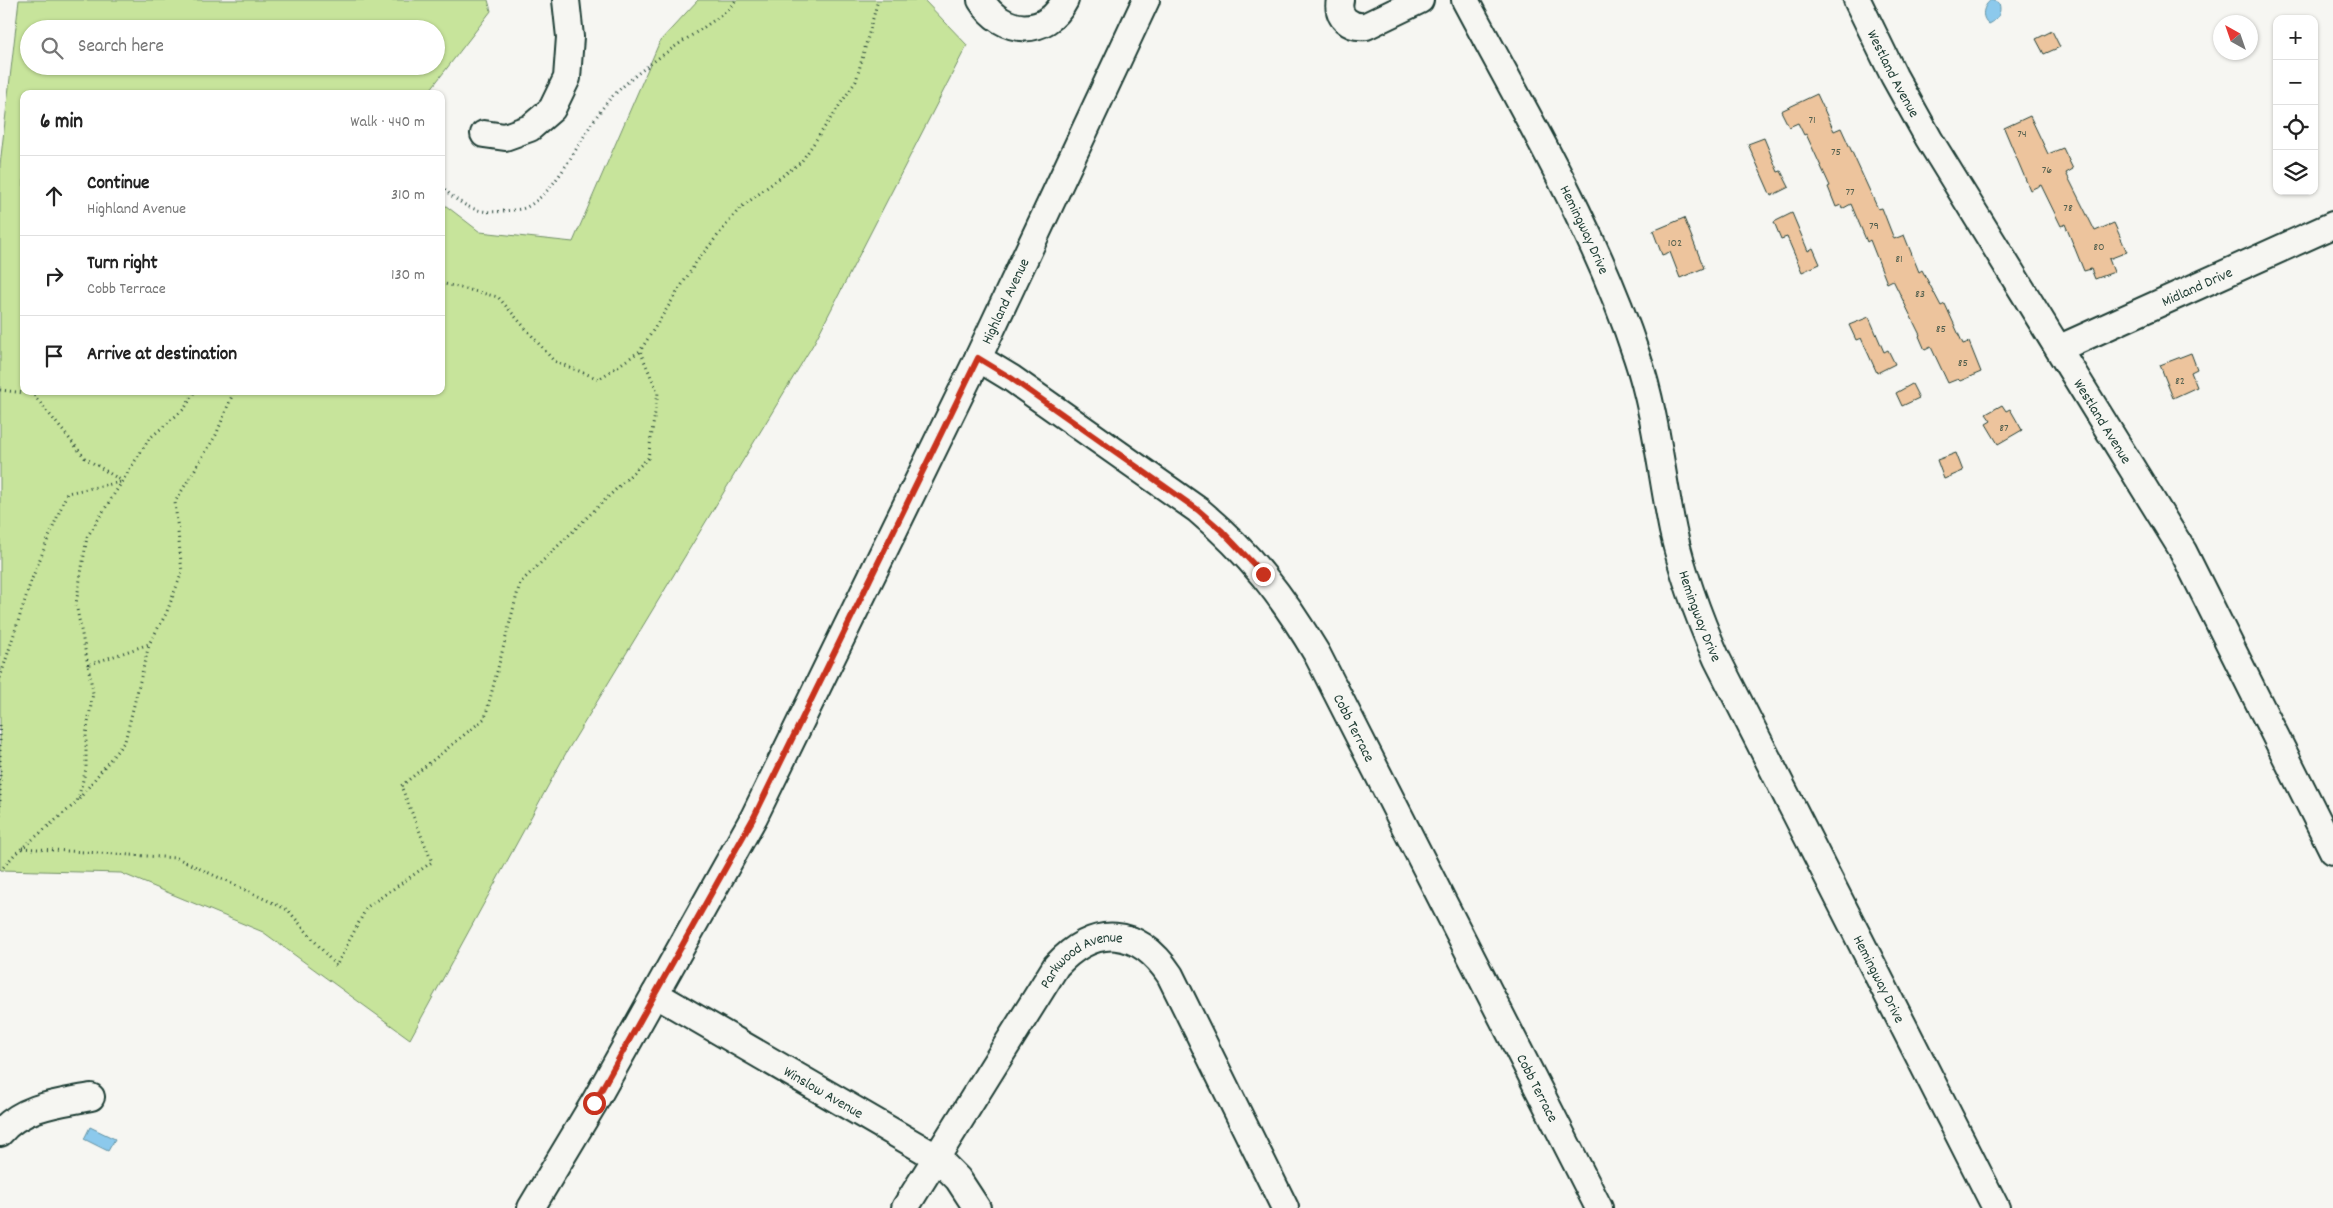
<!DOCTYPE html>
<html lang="en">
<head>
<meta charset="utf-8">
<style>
  :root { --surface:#fff; --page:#f2f2f2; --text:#222; --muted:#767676; --line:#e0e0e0 }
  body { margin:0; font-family:Dekko,sans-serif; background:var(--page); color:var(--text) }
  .controls { position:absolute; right:15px; top:15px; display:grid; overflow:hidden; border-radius:10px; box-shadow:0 1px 4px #0004 }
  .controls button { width:45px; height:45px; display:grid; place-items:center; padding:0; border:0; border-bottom:1px solid var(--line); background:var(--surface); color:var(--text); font:25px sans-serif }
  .compass { position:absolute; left:2213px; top:15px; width:45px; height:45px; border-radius:50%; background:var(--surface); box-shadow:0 1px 4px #0004; rotate:320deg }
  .stop { position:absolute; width:15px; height:15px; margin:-11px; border:4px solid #c8321e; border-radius:50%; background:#fff }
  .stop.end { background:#c8321e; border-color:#fff; box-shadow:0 1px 5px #0008 }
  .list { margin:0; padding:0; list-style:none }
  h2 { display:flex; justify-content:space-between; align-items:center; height:65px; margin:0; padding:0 20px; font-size:21px }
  h2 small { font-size:16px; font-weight:400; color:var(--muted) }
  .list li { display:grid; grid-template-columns:32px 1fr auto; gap:15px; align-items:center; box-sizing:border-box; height:80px; padding:0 20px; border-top:1px solid var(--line) }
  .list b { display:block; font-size:19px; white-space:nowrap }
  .list p { margin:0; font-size:16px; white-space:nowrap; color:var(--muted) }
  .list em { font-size:16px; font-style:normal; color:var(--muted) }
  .icon { flex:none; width:28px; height:28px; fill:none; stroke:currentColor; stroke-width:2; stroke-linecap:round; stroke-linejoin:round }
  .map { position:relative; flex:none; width:2333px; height:1208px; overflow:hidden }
  .search { position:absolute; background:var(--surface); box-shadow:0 1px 4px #0004; left:20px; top:20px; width:425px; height:55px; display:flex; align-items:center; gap:12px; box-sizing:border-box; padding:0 18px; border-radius:28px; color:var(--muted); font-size:19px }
  .panel { position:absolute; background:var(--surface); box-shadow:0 1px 4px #0004; left:20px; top:90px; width:425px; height:305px; border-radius:10px }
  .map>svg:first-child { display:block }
  .green { fill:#c7e49b; stroke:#739068; fill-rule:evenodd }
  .water { fill:#8cc9ec; stroke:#6091a2 }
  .building { fill:#edc49d; stroke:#1f3d34 }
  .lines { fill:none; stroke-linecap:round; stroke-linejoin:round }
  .minor-casing { stroke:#1f3d34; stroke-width:30 }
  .path { stroke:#1f3d34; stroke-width:3; stroke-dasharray:1 4; stroke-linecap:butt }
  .minor { stroke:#f6f6f2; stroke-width:26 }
  .route { stroke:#c8321e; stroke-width:6 }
  .labels { text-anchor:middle; stroke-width:4.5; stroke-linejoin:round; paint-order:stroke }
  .number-label { font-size:12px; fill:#525f4e }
  .street-label { font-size:15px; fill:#1f3d34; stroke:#f6f6f2 }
</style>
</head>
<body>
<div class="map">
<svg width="2333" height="1208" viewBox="0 0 2333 1208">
  <rect width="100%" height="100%" fill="#f6f6f2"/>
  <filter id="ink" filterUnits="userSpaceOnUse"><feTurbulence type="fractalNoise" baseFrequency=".02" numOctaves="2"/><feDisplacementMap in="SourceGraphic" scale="10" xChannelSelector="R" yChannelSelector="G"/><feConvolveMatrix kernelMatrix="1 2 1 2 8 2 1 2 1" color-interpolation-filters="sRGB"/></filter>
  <g filter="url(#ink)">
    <path class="green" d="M19 0H488L491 11 427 94H24V391H441V202L480 232 573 242 660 41 698 0H924L967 45 814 343 566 753 410 1039 263 932 121 873 0 870V165ZM29 29H436V66H29Z"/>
    <path class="water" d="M1991 0 1999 3C2002 12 1998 20 1989 24 1980 17 1983 6 1991 0Z
      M90 1127 115 1139 108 1151 84 1139Z"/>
    <path class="building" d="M2052 31 2060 47 2044 54 2036 39Z
      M1817 94 1834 131 1841 128 1878 209 1882 208 1894 239 1904 235 1919 272 1922 270 1941 306 1945 304 1963 344 1969 342 1981 372 1960 381 1958 379 1948 383 1931 347 1925 350 1919 336 1920 335 1893 280 1887 283 1870 240 1867 242 1851 204 1842 209 1841 205 1836 207 1828 187 1830 186 1806 134 1804 135 1798 123 1789 127 1781 111Z
      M2030 116 2048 154 2063 148 2073 169 2066 173 2095 231 2114 223 2127 252 2109 259 2114 272 2095 279 2091 269 2084 271 2065 224 2061 226 2041 185 2030 190 2004 128Z
      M1764 138 1778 172 1781 171 1789 187 1771 196 1748 144Z
      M1792 213 1808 251 1813 248 1820 264 1802 272 1787 237 1781 239 1774 222Z
      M1684 218 1704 268 1680 278 1670 252 1662 255 1653 231Z
      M1869 317 1884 352 1888 350 1895 364 1877 373 1861 338 1856 340 1849 325Z
      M2191 353 2197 369 2191 372 2197 387 2173 398 2160 365Z
      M1912 384 1919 398 1902 406 1896 393Z
      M2002 405 2006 411 2010 409 2022 430 1998 444 1986 424 1991 421 1986 414Z
      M1956 453 1963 471 1944 479 1937 460Z"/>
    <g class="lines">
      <defs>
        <g id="minor">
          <path d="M981 0C1002 35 1046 38 1065 0"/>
          <path d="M1340 0C1336 17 1350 28 1366 26L1420 0"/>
          <path id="s1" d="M1465 0C1527 117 1596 231 1637 357 1656 413 1661 473 1673 531 1683 575 1699 618 1717 659L1996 1208"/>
          <path id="s2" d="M1857 0 1894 76 1929 139 2183 551 2333 851"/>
          <path d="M484 134 505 137 530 128 552 109 567 78 570 37 566 0"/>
          <path id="s3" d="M2060 348 2333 225"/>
          <path id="s4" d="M978 358 1011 378 1198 510C1250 554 1282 595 1317 654L1599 1208"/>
          <path id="s5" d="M655 994 936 1157 958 1179 977 1208"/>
          <path d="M0 1133C22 1106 60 1103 91 1097"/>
          <path id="s6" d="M531 1208 594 1103 754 817 978 358 1146 0"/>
          <path id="s7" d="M905 1208 1056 966C1095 924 1138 927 1170 975L1285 1208"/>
        </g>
      </defs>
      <use href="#minor" class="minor-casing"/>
      <path class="path" d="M441 186C460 205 477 215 504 211 511 210 521 210 527 207 563 187 583 127 612 97 646 62 689 39 727 11L736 0
        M441 283 498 297 554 361 599 379 640 351 697 261 740 208 801 162 856 81 878 0
        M0 390 33 394 85 458 122 481
        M88 665 76 604 87 537 149 439 185 408 195 391
        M0 678 31 581 67 493 121 482
        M0 725V820
        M79 799 125 741 149 645
        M22 848 177 858 288 910 336 966 367 907 432 862 401 786 485 718 520 583 648 458 658 393 640 351
        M0 871 14 855 77 802 86 769V735L93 693 88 665 149 644 166 614 182 572 175 502 216 435 234 391"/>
      <use href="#minor" class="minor"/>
    </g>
  </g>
  <g class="lines" filter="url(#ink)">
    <path class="route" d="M594 1103 754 817 978 358 1011 378 1198 510 1222 531 1263 574"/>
  </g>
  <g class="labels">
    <g class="number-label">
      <text x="1812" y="123">71</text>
      <text x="2022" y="137">74</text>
      <text x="1836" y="155">75</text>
      <text x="2047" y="173">76</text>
      <text x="1850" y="195">77</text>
      <text x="2068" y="211">78</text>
      <text x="1874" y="229">79</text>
      <text x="1675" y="246">102</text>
      <text x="2099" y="250">80</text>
      <text x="1899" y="262">81</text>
      <text x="1920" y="297">83</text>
      <text x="1941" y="332">85</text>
      <text x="1963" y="366">85</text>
      <text x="2180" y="384">82</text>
      <text x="2004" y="431">87</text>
    </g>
    <g class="street-label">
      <text dy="5" stroke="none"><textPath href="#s2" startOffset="82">Westland Avenue</textPath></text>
      <text dy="5" stroke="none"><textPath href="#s1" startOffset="259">Hemingway Drive</textPath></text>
      <text dy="5" stroke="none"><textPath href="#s3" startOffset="150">Midland Drive</textPath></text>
      <text dy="5" stroke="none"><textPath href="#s6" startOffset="1024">Highland Avenue</textPath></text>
      <text dy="5" stroke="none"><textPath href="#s2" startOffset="488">Westland Avenue</textPath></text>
      <text dy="5" stroke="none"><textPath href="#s1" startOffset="664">Hemingway Drive</textPath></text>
      <text dy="5" stroke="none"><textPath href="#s4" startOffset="538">Cobb Terrace</textPath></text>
      <text dy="5" stroke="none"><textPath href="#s7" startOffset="311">Parkwood Avenue</textPath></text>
      <text dy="5" stroke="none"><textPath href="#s1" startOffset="1069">Hemingway Drive</textPath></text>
      <text dy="5" stroke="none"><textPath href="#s4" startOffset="942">Cobb Terrace</textPath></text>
      <text dy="5" stroke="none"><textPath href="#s5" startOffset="195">Winslow Avenue</textPath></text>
    </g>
  </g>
</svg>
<div class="controls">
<button>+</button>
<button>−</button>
<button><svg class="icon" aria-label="locate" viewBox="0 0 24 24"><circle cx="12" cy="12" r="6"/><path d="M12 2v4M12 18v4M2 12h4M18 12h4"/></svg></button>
<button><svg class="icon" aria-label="layers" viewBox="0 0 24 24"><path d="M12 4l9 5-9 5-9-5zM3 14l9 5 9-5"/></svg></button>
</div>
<svg class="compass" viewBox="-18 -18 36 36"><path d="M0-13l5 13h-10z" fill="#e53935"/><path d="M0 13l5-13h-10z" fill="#767676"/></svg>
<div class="stop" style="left:594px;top:1103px"></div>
<div class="stop end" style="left:1263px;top:574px"></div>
<div class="search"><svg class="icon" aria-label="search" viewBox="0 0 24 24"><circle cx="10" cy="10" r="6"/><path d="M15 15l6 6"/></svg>Search here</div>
<section class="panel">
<h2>6 min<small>Walk · 440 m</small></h2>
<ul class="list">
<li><svg class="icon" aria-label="ahead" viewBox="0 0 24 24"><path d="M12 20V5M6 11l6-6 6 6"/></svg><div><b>Continue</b><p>Highland Avenue</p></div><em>310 m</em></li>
<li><svg class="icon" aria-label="right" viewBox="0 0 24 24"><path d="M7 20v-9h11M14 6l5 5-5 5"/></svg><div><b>Turn right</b><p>Cobb Terrace</p></div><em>130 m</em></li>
<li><svg class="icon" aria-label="arrive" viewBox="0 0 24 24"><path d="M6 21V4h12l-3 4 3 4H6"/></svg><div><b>Arrive at destination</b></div></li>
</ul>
</section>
</div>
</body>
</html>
